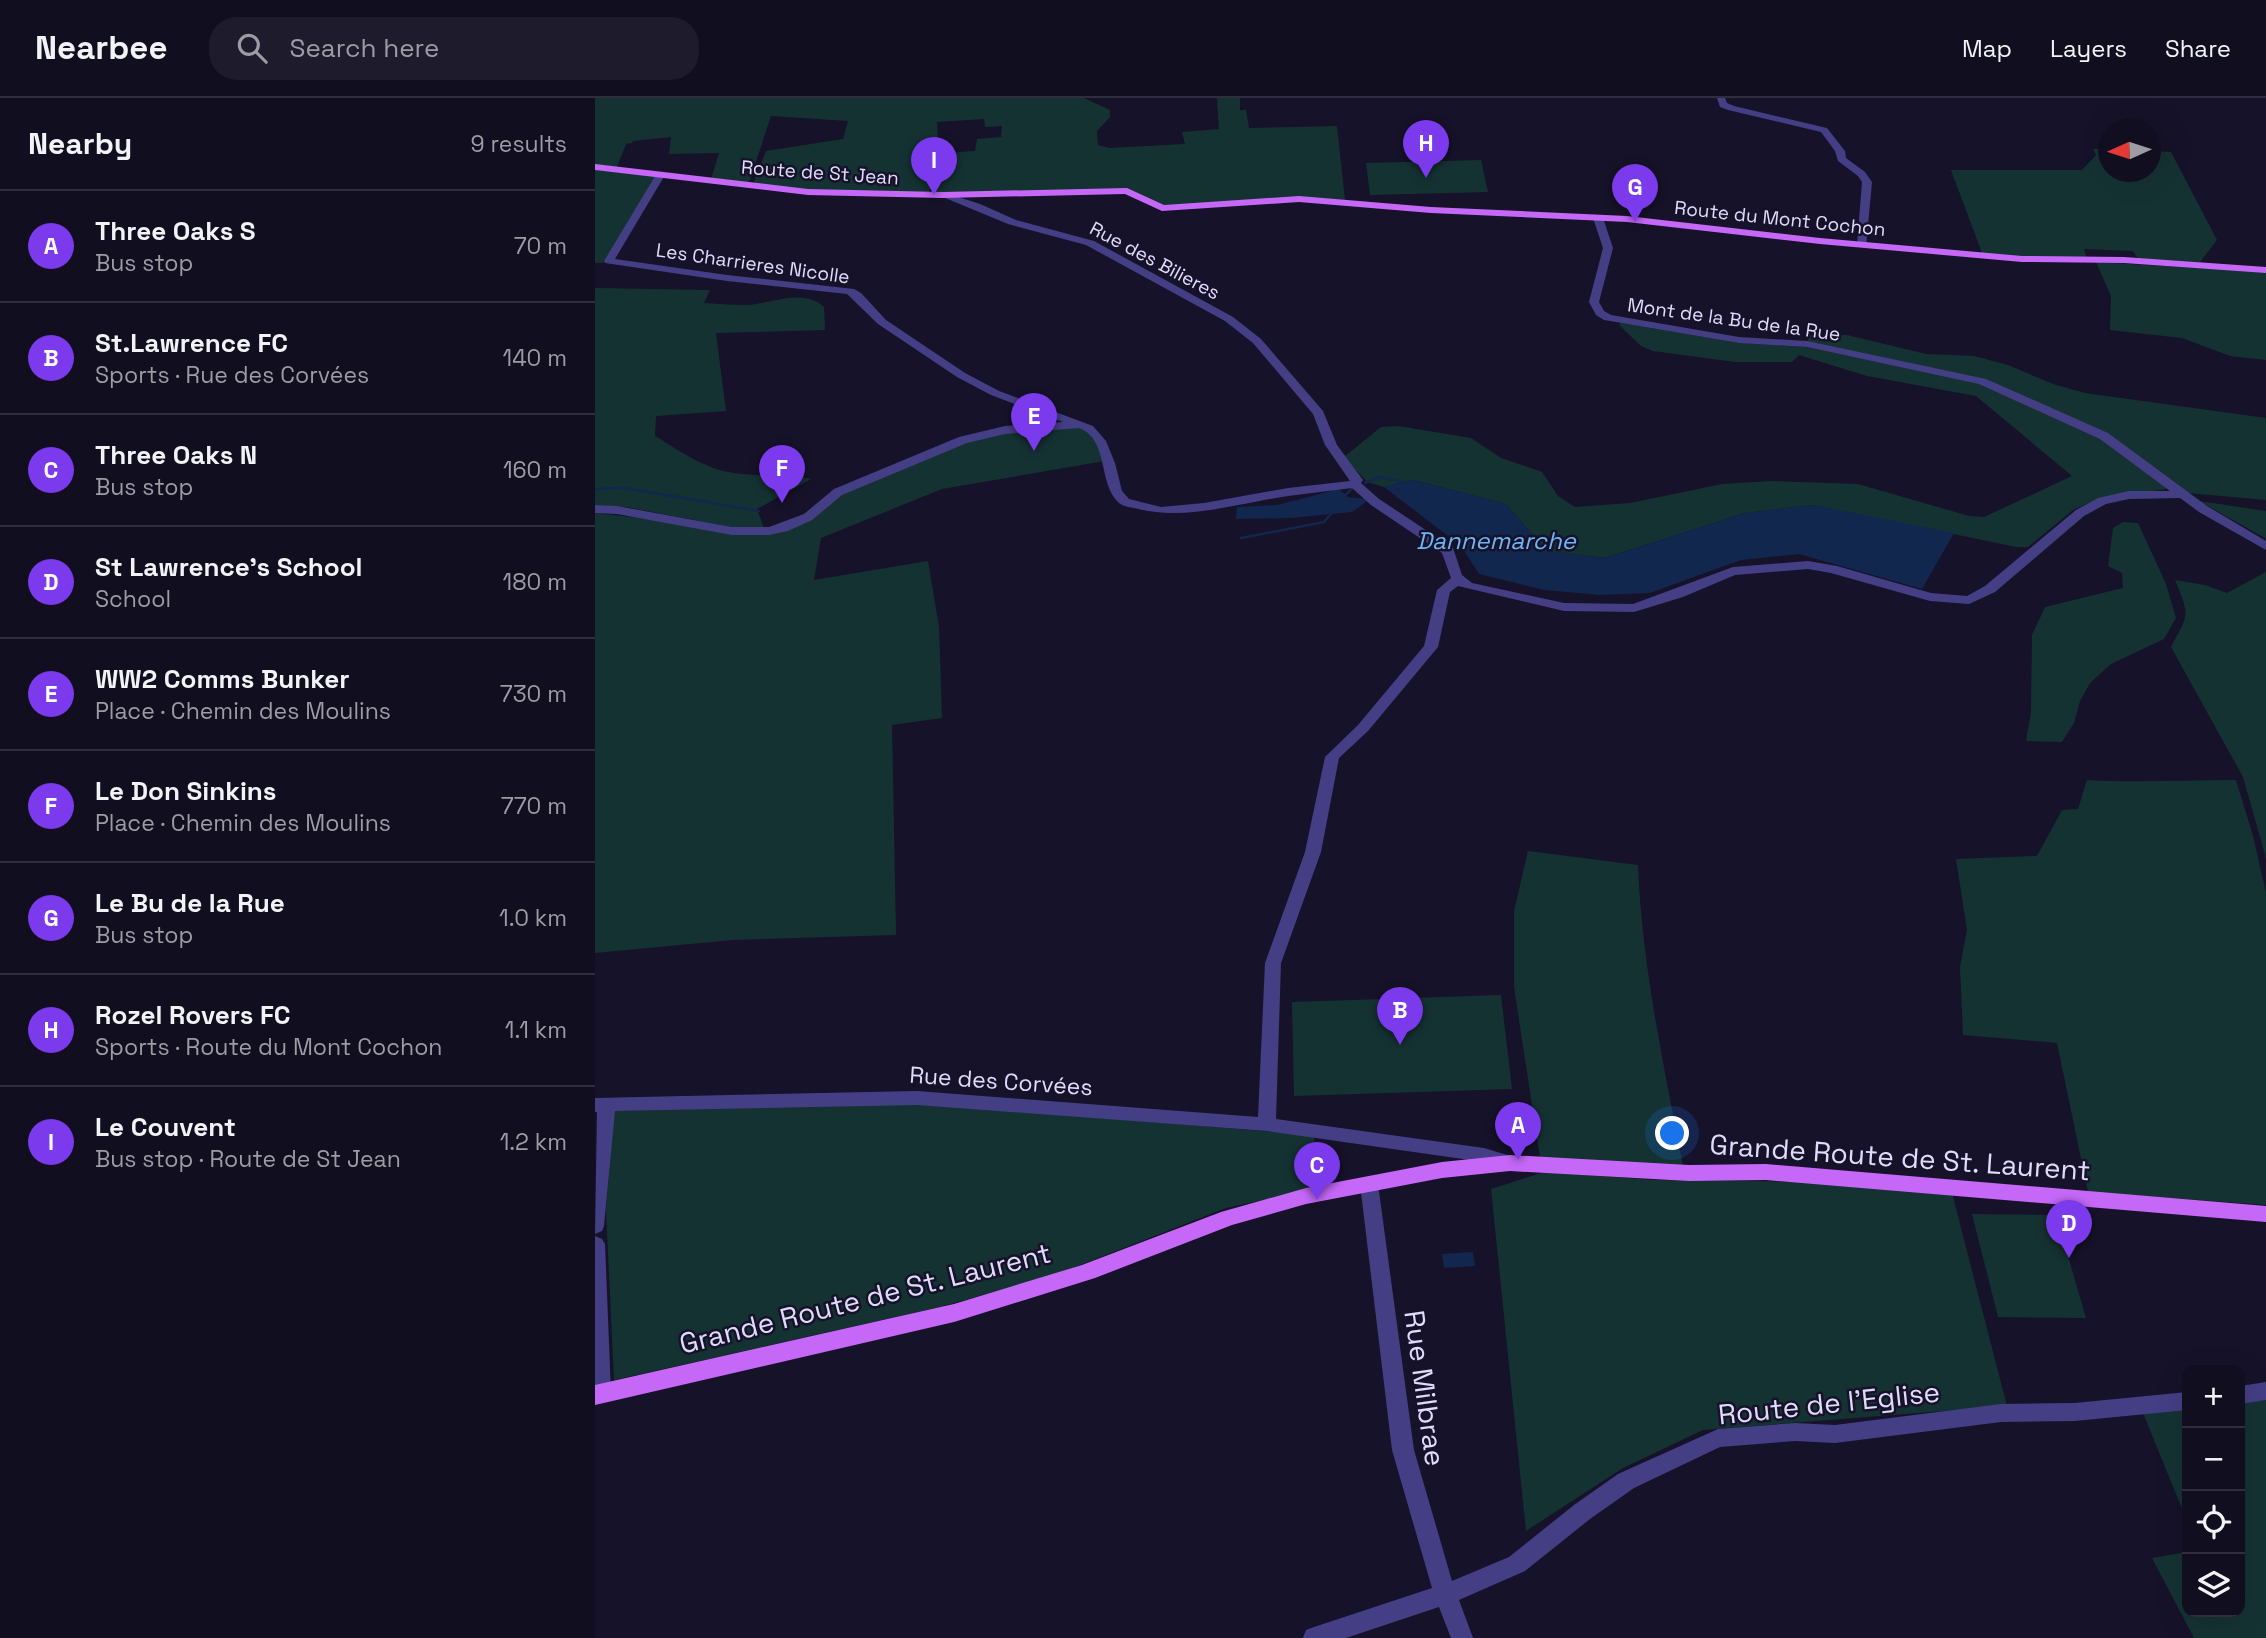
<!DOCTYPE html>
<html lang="en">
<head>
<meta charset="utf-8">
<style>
  :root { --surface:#100e1f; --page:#1e1c2c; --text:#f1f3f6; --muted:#9c9ca4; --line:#302e3d; --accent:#7c3aed }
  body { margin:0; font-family:"Space Grotesk",sans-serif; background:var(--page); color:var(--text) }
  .controls { position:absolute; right:21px; bottom:21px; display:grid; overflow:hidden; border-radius:14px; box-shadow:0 7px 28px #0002 }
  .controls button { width:63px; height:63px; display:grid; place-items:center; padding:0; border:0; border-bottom:2px solid var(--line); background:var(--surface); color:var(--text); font:35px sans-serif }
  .compass { position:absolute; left:1503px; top:21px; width:63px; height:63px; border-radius:50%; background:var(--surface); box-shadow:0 7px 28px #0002; rotate:267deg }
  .you { position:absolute; left:1078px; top:1036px; width:24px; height:24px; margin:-18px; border:5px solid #fff; border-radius:50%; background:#1a73e8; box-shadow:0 0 0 10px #1a73e833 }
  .badge { display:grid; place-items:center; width:46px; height:46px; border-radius:50%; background:var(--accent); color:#fff; font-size:23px; font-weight:700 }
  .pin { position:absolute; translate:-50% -58px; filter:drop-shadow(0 2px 4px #0008) }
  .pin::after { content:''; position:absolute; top:37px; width:24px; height:21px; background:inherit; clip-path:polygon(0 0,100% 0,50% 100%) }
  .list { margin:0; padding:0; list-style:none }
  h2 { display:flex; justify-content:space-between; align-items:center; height:91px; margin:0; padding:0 28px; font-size:30px }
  h2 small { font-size:23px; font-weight:400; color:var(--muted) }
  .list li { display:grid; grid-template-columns:46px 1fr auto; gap:21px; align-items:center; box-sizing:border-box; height:112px; padding:0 28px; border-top:2px solid var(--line) }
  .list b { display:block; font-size:26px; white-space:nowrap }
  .list p { margin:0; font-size:23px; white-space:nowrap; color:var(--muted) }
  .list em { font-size:23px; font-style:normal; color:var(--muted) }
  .icon { flex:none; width:38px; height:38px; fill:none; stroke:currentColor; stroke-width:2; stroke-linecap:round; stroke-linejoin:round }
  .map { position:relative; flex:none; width:1671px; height:1540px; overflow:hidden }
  header { display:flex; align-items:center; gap:42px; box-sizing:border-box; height:98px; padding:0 35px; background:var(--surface); border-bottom:2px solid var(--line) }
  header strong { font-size:33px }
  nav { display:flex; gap:38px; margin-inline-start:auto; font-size:24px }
  .search { width:490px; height:63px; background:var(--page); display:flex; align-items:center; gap:18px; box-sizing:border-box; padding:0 24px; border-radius:28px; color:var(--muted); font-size:26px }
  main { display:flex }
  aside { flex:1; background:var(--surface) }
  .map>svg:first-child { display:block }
  .green { fill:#153232 }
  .water { fill:#12274d }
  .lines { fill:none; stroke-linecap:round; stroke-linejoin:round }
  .stream { stroke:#12274d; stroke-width:2.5 }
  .minor { fill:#443f85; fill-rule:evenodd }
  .major { fill:#c568f8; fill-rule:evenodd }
  .labels { text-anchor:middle; stroke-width:5; stroke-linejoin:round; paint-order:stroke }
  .far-street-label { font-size:19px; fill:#e0dbfd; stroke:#161229 }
  .street-label { font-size:23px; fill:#e0dbfd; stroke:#161229 }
  .water-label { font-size:24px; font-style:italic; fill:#6eb5f8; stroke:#161229 }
  .near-street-label { font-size:28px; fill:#e0dbfd; stroke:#161229 }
</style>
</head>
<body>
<header>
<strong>Nearbee</strong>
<div class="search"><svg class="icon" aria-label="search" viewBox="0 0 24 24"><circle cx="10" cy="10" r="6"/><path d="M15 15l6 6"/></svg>Search here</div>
<nav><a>Map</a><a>Layers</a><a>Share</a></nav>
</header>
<main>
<aside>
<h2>Nearby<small>9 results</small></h2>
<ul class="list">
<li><span class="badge">A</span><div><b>Three Oaks S</b><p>Bus stop</p></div><em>70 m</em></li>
<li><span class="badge">B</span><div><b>St.Lawrence FC</b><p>Sports · Rue des Corvées</p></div><em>140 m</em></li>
<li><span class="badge">C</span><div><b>Three Oaks N</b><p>Bus stop</p></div><em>160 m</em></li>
<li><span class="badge">D</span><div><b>St Lawrence's School</b><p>School</p></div><em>180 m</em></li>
<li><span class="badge">E</span><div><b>WW2 Comms Bunker</b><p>Place · Chemin des Moulins</p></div><em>730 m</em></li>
<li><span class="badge">F</span><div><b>Le Don Sinkins</b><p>Place · Chemin des Moulins</p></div><em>770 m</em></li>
<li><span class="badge">G</span><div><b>Le Bu de la Rue</b><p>Bus stop</p></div><em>1.0 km</em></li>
<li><span class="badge">H</span><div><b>Rozel Rovers FC</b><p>Sports · Route du Mont Cochon</p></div><em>1.1 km</em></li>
<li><span class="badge">I</span><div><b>Le Couvent</b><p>Bus stop · Route de St Jean</p></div><em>1.2 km</em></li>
</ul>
</aside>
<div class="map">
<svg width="1671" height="1540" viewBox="0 0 1671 1540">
  <rect width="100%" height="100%" fill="#161229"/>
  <path class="green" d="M0 0H489L515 12V19L502 33 503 47 514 50 590 46 587 34 624 31 622 0H645V12H651L654 30 742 28 750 102 702 100 568 108 537 93 340 95 350 55 380 53 382 41 406 39 407 28 390 29 389 21 342 24 344 51 334 94 191 91 158 86 171 53 248 41 253 23 176 18 155 82 151 85 116 81 124 55 74 56 76 39 38 43 37 45 31 46 22 69 0 67Z
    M1498 51H1513L1514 74H1556V53L1576 54 1622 142 1605 164 1543 161 1538 153 1489 151 1492 161 1434 160 1387 155 1356 72H1487L1501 57Z
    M886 62 893 94 775 97 771 65Z
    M0 70 62 78 8 165H0Z
    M1501 164 1671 174V262L1635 258 1587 240 1515 232 1516 198Z
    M0 190 115 192 109 205C124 206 139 207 154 207 177 205 208 190 229 209L230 232 121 235 131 313 61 318 60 338C85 353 110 371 139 375 165 379 191 375 216 381L162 411 169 430H142L31 409 0 407Z
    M1026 225 1145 245 1211 249 1385 285 1505 339 1572 388 1571 391 1502 401 1478 412 1433 449H1421L1218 407 1150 415 1010 460 952 453 911 406 818 382 789 389 772 384 749 359 786 329 803 328 876 340 906 360 947 374 963 398 980 409 1035 405 1127 386 1176 383 1263 386 1374 418 1389 419 1477 378 1381 298 1272 278 1204 257 1197 264H1140L1058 253 1046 248 1024 227Z
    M1212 237H1252L1331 256 1379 258 1413 267 1458 286 1490 295 1671 320V402L1592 395 1510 337 1389 282 1214 245Z
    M483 329C498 333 504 350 510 363L347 391 226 440 219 482 333 463 344 529 347 620 297 627 301 837 138 842 0 855V415L181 435 243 397 371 344 414 334Z
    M1604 403 1671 413V440L1668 439Z
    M1528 424 1543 425 1571 486 1581 520 1569 541 1516 566 1495 585 1485 603 1479 625 1467 644 1431 643 1436 614 1437 537 1450 509 1528 490 1527 475 1513 468 1518 430Z
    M1671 474V760L1648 679 1576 549C1594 515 1595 519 1580 482L1610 487 1632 495Z
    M1492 682C1542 685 1591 682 1641 682L1658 738 1671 795V1107L1493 1094 1462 945 1368 937 1365 869 1372 832 1361 761 1442 758 1467 712 1483 711Z
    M933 753 1043 767C1047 869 1069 968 1088 1068L945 1060 919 889V813Z
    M906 897 917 991 699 998 697 904Z
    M319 1005 719 1037 723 1090 631 1110 462 1176 345 1209 19 1282 11 1112 19 1013Z
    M949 1074 1060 1082 1228 1084 1357 1095 1412 1308 1108 1332 1028 1370 931 1433 896 1091Z
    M1377 1116 1461 1117 1491 1220 1403 1219Z
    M1671 1302V1540H1599L1557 1460 1592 1454V1514H1645V1305Z
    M1592 1310V1423L1548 1315Z"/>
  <path class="water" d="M818 382 911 406 952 453 1010 460 1150 415 1218 407 1359 435 1327 491 1204 456 1146 462 1055 495 1005 497 949 492 884 476 866 448 789 389Z
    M744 391 753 399 770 401 771 404 757 414 697 420 641 421 642 409 682 407Z
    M878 1154 880 1168 849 1170 847 1156Z"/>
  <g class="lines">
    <path class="stream" d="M770 385 784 379 808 384
      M0 391 29 390 164 413
      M748 399 757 391
      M646 440 729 424 740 411"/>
    <path class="minor" d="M1122 0H1130L1132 5 1139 8 1232 30 1250 53 1251 60 1270 74 1277 84 1271 149 1262 147 1267 84 1263 78 1243 63 1240 53 1226 34 1133 12 1125 9Z
      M62 75 70 77 20 161 132 177 259 191 266 195 291 222 370 275 404 293 498 328 511 343 520 365 527 393 534 401 566 409 609 405 693 390 755 383 730 347 718 316 658 245 630 223 491 147 413 126 343 97 351 95 385 106 421 122 499 143 638 219 666 241 728 313 742 347 768 382 766 385 784 401 858 450 867 477 877 485 969 505 1038 506 1138 469 1213 463 1242 468 1336 495 1372 498 1390 488 1481 412 1503 400 1534 393H1575L1505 341 1384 286 1212 249 1144 245 1009 222 1001 217 994 204 1008 150 998 120 1003 117 1008 120 1018 150 1004 204 1009 213 1016 217 1144 239 1212 243 1391 281 1513 335 1612 408 1671 443V452L1604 414 1585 400 1534 401 1511 406 1489 418 1400 494 1374 506 1335 503 1236 475 1213 471 1140 477 1088 499 1039 514 969 513 863 488 855 494 843 549 773 633 744 660 726 754 686 865 681 1021 889 1050 922 1060 924 1065 922 1070 915 1072 889 1064 672 1033 322 1007 20 1013 9 1128 7 1133 0 1136 2 1014H0V1000L322 993 663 1019 670 865 710 754 730 659 763 627 829 548 842 492 856 480 847 455 776 407 757 390C736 393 714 395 693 398 644 405 592 423 543 411 536 409 528 409 523 404 503 385 514 341 484 330L410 336 372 345 247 397 217 422 193 433 174 437H137L22 416 0 415V407L22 408 137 429H174L209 416 239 391 364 339 410 328 468 324 396 297 362 279 283 226 252 196 132 183 10 165 9 163Z
      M774 1079 781 1081 783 1086 819 1352 857 1483 914 1459 979 1407 1023 1376 1123 1331 1200 1325 1240 1327 1406 1306 1480 1305 1592 1294V1312L1480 1323 1406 1324 1240 1345 1200 1343 1125 1349 1039 1390 995 1421 930 1473 864 1502 878 1540H856L844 1509 751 1540H708L711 1532 719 1529 837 1490 797 1352 765 1086 767 1081Z
      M0 1138 7 1141 10 1146 16 1295 13 1301 6 1304 0 1302Z
      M1671 1284V1302L1645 1306V1288Z"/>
    <path class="major" d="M0 66 213 91 348 94 532 90 569 107 704 98 836 109 1032 118 1225 140 1427 158 1529 159 1671 169V175L1529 165 1427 164 1225 146 1032 124 836 115 704 104 567 113 530 96 348 100 213 97 0 72Z
      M915 1057 1094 1067 1171 1066 1671 1108V1124L1171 1082 1094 1083 915 1073 847 1080 711 1106 637 1127 500 1180 359 1224 0 1307V1287L359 1206 487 1167 626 1114 711 1090 847 1064Z"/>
  </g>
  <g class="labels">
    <g class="far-street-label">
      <text transform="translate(225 74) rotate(4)" y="7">Route de St Jean</text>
      <text transform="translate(1185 120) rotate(6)" y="7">Route du Mont Cochon</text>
      <text transform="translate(560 162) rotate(28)" y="7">Rue des Bilieres</text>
      <text transform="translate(158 165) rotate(8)" y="7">Les Charrieres Nicolle</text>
      <text transform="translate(1139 221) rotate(8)" y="7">Mont de la Bu de la Rue</text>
    </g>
    <g class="street-label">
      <text transform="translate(406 983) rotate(4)" y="8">Rue des Corvées</text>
    </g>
    <g class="water-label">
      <text x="901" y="451">Dannemarche</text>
    </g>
    <g class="near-street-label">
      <text transform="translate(1305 1059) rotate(4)" y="10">Grande Route de St. Laurent</text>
      <text transform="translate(270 1200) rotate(-14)" y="10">Grande Route de St. Laurent</text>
      <text transform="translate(830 1290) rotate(82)" y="10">Rue Milbrae</text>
      <text transform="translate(1234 1305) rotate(-6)" y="10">Route de l'Eglise</text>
    </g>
  </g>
</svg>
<div class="controls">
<button>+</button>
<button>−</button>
<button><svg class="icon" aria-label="locate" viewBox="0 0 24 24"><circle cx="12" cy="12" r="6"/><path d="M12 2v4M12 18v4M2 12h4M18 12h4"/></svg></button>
<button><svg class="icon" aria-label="layers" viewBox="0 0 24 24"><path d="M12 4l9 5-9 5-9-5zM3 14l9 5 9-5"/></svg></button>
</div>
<svg class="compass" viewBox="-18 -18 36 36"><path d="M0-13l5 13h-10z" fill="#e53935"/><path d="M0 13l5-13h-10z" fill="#9c9ca4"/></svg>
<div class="you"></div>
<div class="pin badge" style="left:923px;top:1062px">A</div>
<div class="pin badge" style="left:805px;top:947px">B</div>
<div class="pin badge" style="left:722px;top:1102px">C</div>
<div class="pin badge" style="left:1474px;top:1160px">D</div>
<div class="pin badge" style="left:439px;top:353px">E</div>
<div class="pin badge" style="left:187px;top:405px">F</div>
<div class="pin badge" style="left:1040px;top:124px">G</div>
<div class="pin badge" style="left:831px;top:80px">H</div>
<div class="pin badge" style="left:339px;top:97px">I</div>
</div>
</main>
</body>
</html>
